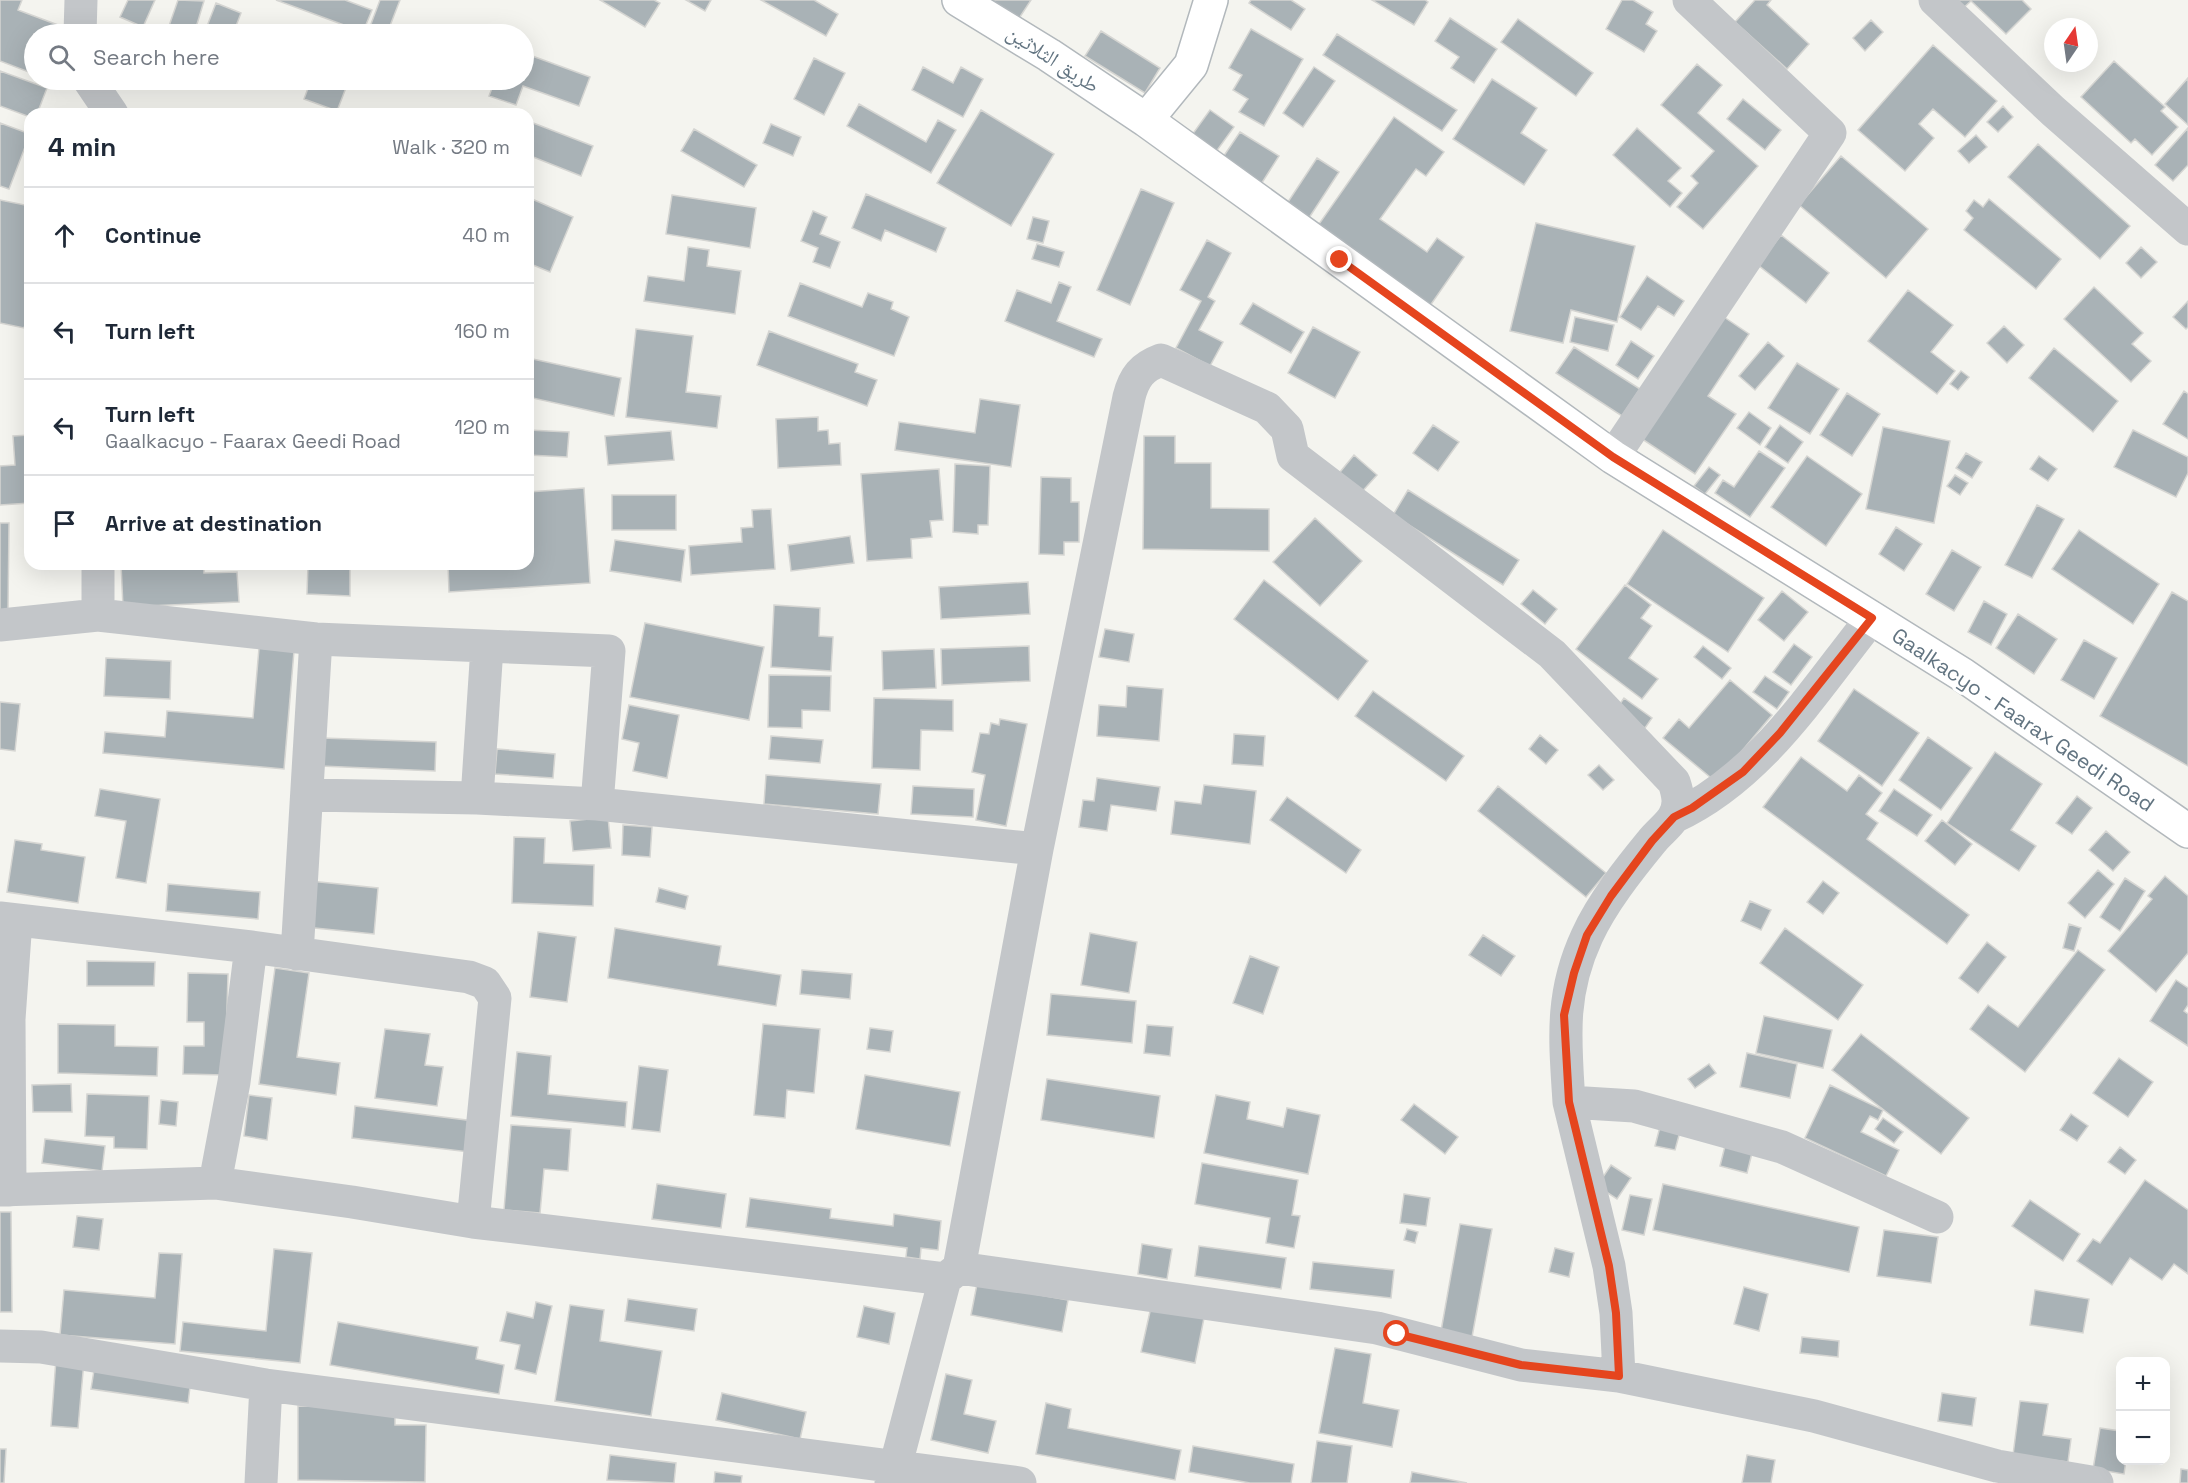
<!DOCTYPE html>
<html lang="en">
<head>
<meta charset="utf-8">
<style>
  :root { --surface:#fff; --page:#f2f2f3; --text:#1f2937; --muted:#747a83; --line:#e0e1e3 }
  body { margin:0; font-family:"Space Grotesk","Noto Naskh Arabic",sans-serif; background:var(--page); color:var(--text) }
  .controls { position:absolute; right:18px; bottom:18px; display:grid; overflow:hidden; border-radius:12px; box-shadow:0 6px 24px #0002 }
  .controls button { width:54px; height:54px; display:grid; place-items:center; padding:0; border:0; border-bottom:2px solid var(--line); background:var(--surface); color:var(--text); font:30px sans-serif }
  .compass { position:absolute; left:2044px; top:18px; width:54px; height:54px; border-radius:50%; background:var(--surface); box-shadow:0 6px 24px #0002; rotate:13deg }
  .stop { position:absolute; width:18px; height:18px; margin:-14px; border:4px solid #e5451e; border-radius:50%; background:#fff }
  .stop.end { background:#e5451e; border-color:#fff; box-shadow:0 2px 6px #0008 }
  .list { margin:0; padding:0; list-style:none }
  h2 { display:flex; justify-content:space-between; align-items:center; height:78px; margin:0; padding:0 24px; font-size:26px }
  h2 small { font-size:20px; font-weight:400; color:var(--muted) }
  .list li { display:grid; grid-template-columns:39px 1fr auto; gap:18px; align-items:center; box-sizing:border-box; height:96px; padding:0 24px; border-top:2px solid var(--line) }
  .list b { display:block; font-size:22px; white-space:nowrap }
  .list p { margin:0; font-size:20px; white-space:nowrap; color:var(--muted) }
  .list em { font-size:20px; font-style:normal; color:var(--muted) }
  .icon { flex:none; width:33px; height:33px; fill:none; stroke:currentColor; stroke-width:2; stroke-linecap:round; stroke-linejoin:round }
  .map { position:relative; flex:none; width:2188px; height:1483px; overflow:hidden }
  .search { position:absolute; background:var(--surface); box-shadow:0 6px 24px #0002; left:24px; top:24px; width:510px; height:66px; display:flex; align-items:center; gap:15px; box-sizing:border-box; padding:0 21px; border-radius:33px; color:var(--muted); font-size:22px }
  .panel { position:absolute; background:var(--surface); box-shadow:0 6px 24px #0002; left:24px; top:108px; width:510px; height:462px; border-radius:18px }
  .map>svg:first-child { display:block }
  .building { fill:#a9b2b6; stroke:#d5d5d2; stroke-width:1.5 }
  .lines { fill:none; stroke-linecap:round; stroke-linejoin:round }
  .secondary-casing { stroke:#b2b8bc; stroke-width:36 }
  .street { stroke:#c3c6c9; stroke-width:33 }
  .secondary { stroke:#fff; stroke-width:33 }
  .route { stroke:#e5451e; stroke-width:8 }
  .labels { text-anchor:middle; stroke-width:6; stroke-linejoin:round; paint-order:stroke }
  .street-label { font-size:21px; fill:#627481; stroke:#fff }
</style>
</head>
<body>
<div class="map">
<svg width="2188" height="1483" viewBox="0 0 2188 1483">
  <rect width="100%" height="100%" fill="#f4f4ef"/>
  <path class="building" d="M0 0H22L18 10 66 28 63 34H34V74L0 61Z
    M128 0H155L143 27 120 17Z
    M178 0 204 1 194 34 169 26Z
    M276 0H345L372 10 363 32Z
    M380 0H400L388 31 371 24Z
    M600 0H654L660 3 645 27Z
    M686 0H711L705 11Z
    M761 0H814L838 14 826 36Z
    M989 0H1031L1018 20Z
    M1251 0H1291L1305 9 1291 30 1249 3Z
    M1372 0H1425L1428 2 1414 25Z
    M1622 0H1633L1653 12 1646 24 1657 31 1644 52 1606 29Z
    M1755 0H1771L1767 5 1809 44 1787 69 1735 22Z
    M1951 0H2022L2031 9 2006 34 1971 1 1961 10Z
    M216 3 241 13 233 34H204Z
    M1450 18 1497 49 1474 83 1451 68 1459 57 1435 41Z
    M1518 19 1593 73 1576 96 1501 42Z
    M1871 20 1883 32 1865 51 1853 38Z
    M1251 29 1303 59 1264 126 1239 112 1248 99 1233 90 1242 75 1229 68Z
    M1101 31 1160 68 1145 93 1085 56Z
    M1337 34 1457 110 1442 131 1323 55Z
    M1933 45 1997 101 1965 137 1933 109 1919 124 1934 138 1905 171 1858 130Z
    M524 53 590 77 579 106 523 86 516 105 489 96 495 80H524Z
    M814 58 845 73 824 115 794 99Z
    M2114 61 2165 107 2161 111 2178 127 2152 155 2135 139 2131 143 2081 97Z
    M1697 64 1722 85 1698 113 1758 166 1703 229 1677 207 1698 183 1691 176 1714 151 1661 105Z
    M923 67 953 83 961 67 983 79 963 117 912 90Z
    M1314 67 1335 81 1303 127 1283 113Z
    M0 71 47 88 37 114H30V117L0 106Z
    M2188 78V125L2165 104Z
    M1492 79 1537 108 1521 133 1547 150 1524 185 1453 139Z
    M311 80H349L337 111 304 99Z
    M1743 99 1781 130 1765 150 1727 119Z
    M859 104 926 142 938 120 956 130 931 173 847 126Z
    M2003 106 2013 117 1998 132 1987 122Z
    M981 110 1054 154 1011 226 937 183Z
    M1210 110 1234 127 1213 156 1189 139Z
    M1394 117 1444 152 1426 176 1416 169 1380 219 1427 252 1437 238 1464 257 1425 313 1312 234Z
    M528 121 593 146 581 176 528 155Z
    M0 123 30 134 9 189 0 186Z
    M771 124 801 137 793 156 763 143Z
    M1637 128 1681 168 1668 181 1682 193 1670 207 1613 155Z
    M2188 128V165L2173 181 2155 165Z
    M694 129 757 165 744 187 681 151Z
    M1240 132 1279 156 1258 189 1219 163Z
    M1976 135 1987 147 1969 163 1958 151Z
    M2038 144 2130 226 2100 259 2008 177Z
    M1841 156 1928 229 1886 278 1799 205Z
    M1317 158 1339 172 1307 221 1284 208Z
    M1141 189 1174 203 1130 305 1097 290Z
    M866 194 946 228 936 252 885 230 881 241 852 228Z
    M672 195 756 208 750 248 666 234Z
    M532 199 573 217 550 272 528 263V209Z
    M1989 199 2061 259 2036 289 1964 230 1973 218 1966 211 1974 200 1983 207Z
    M0 200 30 206V310L24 328 0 323Z
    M813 211 827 217 820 234 840 242 830 268 813 262 818 248 801 241Z
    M1033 217 1049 221 1043 243 1027 239Z
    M1536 223 1635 246 1617 322 1571 310 1563 343 1510 331Z
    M1781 235 1829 273 1806 303 1758 265Z
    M1207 240 1231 253 1208 297 1215 301 1199 330 1223 342 1210 366 1176 348 1201 301 1180 290Z
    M1037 244 1064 252 1059 267 1032 259Z
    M688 247 709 250 707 266 741 271 735 314 644 301 648 276 684 281Z
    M2141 247 2157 262 2141 278 2126 263Z
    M1647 276 1684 301 1674 316 1658 306 1641 330 1620 317Z
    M1059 282 1071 287 1057 321 1102 339 1094 357 1005 321 1017 290 1051 303Z
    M800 283 862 307 868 293 893 302 891 309 909 317 894 356 788 316Z
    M2094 287 2143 333 2132 344 2151 361 2131 382 2064 319Z
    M1908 290 1953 325 1931 352 1955 371 1937 394 1868 341Z
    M2188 301V327L2186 329 2173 317Z
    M1253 303 1304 332 1291 353 1240 324Z
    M1718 313 1749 334 1708 396 1736 414 1695 474 1636 435Z
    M1575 317 1614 325 1608 351 1570 342Z
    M2004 326 2024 345 2007 363 1987 343Z
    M1313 327 1360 352 1335 398 1288 373Z
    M636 329 693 336 686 392 721 396 717 428 626 417Z
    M769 331 858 364 855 372 877 380 867 406 757 365Z
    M1631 341 1654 356 1638 379 1616 365Z
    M1768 342 1784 356 1755 390 1739 376Z
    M1574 347 1640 389 1622 416 1556 373Z
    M2054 348 2118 401 2093 432 2029 378Z
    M528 358 621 378 614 416 528 397Z
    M1797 363 1839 389 1810 434 1768 408Z
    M1961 371 1969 377 1958 390 1950 384Z
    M2184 391 2188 394V439L2163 424Z
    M1847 393 1880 414 1852 456 1820 435Z
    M980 399 1020 405 1011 467 895 450 899 422 975 433Z
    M1749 412 1771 428 1760 445 1737 428Z
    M818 417V431L828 430 829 444 840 443 841 465 778 468 776 419Z
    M1433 425 1459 442 1438 471 1413 453Z
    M1780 425 1803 442 1788 463 1765 447Z
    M1883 427 1950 441 1934 523 1866 509Z
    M528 430 569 432 567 457 528 455Z
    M2133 430 2188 457V473L2176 497 2114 467Z
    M671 431 674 460 608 465 605 436Z
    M30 435V503L0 505V466L15 465 13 436Z
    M1144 436H1175V463H1211V508L1269 509V551L1143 549Z
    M1759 451 1785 468 1750 517 1715 493 1723 480 1734 487Z
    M1966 453 1982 462 1972 478 1956 468Z
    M1354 455 1377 475 1359 495 1336 477Z
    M1807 456 1862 494 1826 546 1771 507Z
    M2039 456 2057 469 2048 481 2030 469Z
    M955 464 990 466 988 525H978V534L953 532Z
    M1709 467 1720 475 1705 494 1694 486Z
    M939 469 943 520 930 521 932 537 911 539 912 558 867 561 861 474Z
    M1955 475 1968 483 1960 495 1947 486Z
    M1041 477 1071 478V502H1079V542H1064V555L1039 554Z
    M584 488 590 583 449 592 448 564H528V492Z
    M1408 490 1519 560 1503 585 1393 515Z
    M612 495H676V530H612Z
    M2037 505 2064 519 2032 578 2005 565Z
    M771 509 775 569 691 575 689 546 742 542 741 528 753 527 752 510Z
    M1315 518 1362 561 1320 606 1273 562Z
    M0 523H9L8 611H0Z
    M1896 527 1922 544 1904 571 1879 554Z
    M1663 530 1764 598 1728 652 1627 584Z
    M2079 530 2159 584 2133 624 2052 569Z
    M850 536 854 563 791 571 788 545Z
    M615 540 685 550 681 582 610 571Z
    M1952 550 1981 567 1954 611 1926 594Z
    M121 564H204V573L237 572 239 602 123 607Z
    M308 564 350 566V596L307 594Z
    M1264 580 1368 661 1338 700 1234 619Z
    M1028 582 1030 614 941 619 939 587Z
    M1625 585 1651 605 1641 618 1652 626 1629 658 1658 679 1642 699 1576 649Z
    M1533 590 1557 609 1545 624 1521 604Z
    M1782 591 1808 612 1784 641 1758 620Z
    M2172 592 2188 601V766L2100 716Z
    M1984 601 2007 614 1991 645 1968 632Z
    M774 605 820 608 819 636 833 637 831 671 771 667Z
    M2018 614 2057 639 2034 674 1996 648Z
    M645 623 764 647 749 720 630 697Z
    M1105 629 1134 634 1129 662 1099 657Z
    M2084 640 2117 658 2094 699 2061 680Z
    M1794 644 1812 657 1791 685 1773 672Z
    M1029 646 1030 681 942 685 941 649Z
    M1703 646 1731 668 1722 679 1694 657Z
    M259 648 294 651 284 769 103 753 105 732 165 737 167 711 253 718Z
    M934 649 936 688 883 690 882 651Z
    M106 658 171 661 170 699 104 696Z
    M769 675 831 676 830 711 802 710V728L768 727Z
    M1765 676 1789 692 1777 709 1753 692Z
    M1730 680 1772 715 1716 782 1663 738 1679 719 1689 728Z
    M1127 686 1163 689 1159 741 1097 736 1099 705 1126 707Z
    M1854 689 1919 733 1882 786 1818 741Z
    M1373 691 1464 756 1446 781 1355 716Z
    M874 698 953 700V731L921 730 920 770 872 768Z
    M1624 698 1652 718 1645 728 1617 708Z
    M0 702 20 704 15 751 0 749Z
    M629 705 679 715 667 778 633 771 639 743 622 739Z
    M1000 719 1027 724 1006 826 976 820 985 775 972 772 980 733 989 734 991 723 999 725Z
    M1234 734 1265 736 1263 766 1232 764Z
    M1540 735 1558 750 1546 764 1529 749Z
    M771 736 823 740 820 763 769 759Z
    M1928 737 1972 768 1941 810 1899 780Z
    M322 738 436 742 435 771 321 766Z
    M497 749 555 754 553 778 495 774Z
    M1995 752 2042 784 2011 830 2036 846 2019 871 1947 823Z
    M1801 757 1847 791 1859 775 1882 793 1866 814 1878 823 1867 839 1969 915 1947 944 1763 807Z
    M1599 765 1614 780 1603 790 1588 775Z
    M766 775 881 784 878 814 764 804Z
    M1097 778 1160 787 1156 811 1111 805 1107 831 1079 827 1083 800 1094 801Z
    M1204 785 1256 791 1250 844 1171 834 1175 801 1201 804Z
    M913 786 974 789 973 817 911 814Z
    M1498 786 1606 873 1586 897 1478 811Z
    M100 789 160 799 146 883 116 878 126 821 95 816Z
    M1894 789 1932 815 1917 836 1879 811Z
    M2077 796 2092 808 2072 834 2056 823Z
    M1287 797 1361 850 1346 873 1270 820Z
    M608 817 611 848 573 851 570 821Z
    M1942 820 1972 844 1955 865 1925 841Z
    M623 825 652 827 650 857 622 855Z
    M2106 831 2130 852 2113 871 2089 850Z
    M514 837 545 838 544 863 594 865 593 906 512 903Z
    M15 840 42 844 41 850 85 857 78 903 7 892Z
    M2098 870 2114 884 2085 918 2068 903Z
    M2165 876 2188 896V953L2156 992 2108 951 2152 899 2148 896Z
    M2125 878 2145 891 2120 931 2100 917Z
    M310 881 378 888 374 934 305 927Z
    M1823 881 1839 893 1823 914 1807 902Z
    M168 884 260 892 258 919 166 911Z
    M659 888 688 896 685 909 656 902Z
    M1750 901 1771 910 1761 930 1741 921Z
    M2069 924 2081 928 2074 951 2063 948Z
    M615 928 721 946 718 965 781 975 776 1006 608 978Z
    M1785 928 1863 985 1838 1020 1760 963Z
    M538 932 576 937 567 1002 530 997Z
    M1090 933 1137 942 1129 993 1081 985Z
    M1483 935 1515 956 1501 976 1469 955Z
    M1987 942 2006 957 1978 993 1959 978Z
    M2078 950 2105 970 2025 1072 1970 1029 1988 1005 2018 1027Z
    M1250 956 1279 967 1263 1014 1233 1003Z
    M87 961 155 962 154 986H87Z
    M275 968 309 973 297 1057 340 1063 336 1095 259 1084Z
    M802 970 852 974 850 999 800 994Z
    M188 973 228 974 225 1075 183 1074 184 1046H204V1022H187Z
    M2176 980 2188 988V1005L2184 1011 2188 1014V1046L2150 1021Z
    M1051 994 1136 1001 1132 1043 1047 1035Z
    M1764 1016 1832 1030 1823 1068 1756 1053Z
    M58 1024 115 1025V1046L158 1047 157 1076 58 1073Z
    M763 1024 820 1029 814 1093 787 1090 785 1118 754 1115Z
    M1147 1025 1173 1027 1170 1056 1144 1053Z
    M870 1028 893 1031 890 1052 867 1049Z
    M385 1029 430 1034 425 1065 443 1067 437 1106 375 1098Z
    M1861 1034 1969 1118 1941 1154 1832 1070Z
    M517 1052 551 1056 548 1094 627 1102 625 1127 511 1116Z
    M1747 1053 1797 1064 1790 1098 1740 1087Z
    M2119 1058 2153 1082 2128 1117 2093 1093Z
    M1709 1064 1716 1073 1695 1088 1688 1079Z
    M639 1066 668 1070 660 1132 632 1129Z
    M865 1075 960 1092 950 1146 856 1129Z
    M1047 1079 1160 1096 1154 1138 1041 1120Z
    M71 1084 72 1112H33L32 1085Z
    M1830 1085 1883 1110 1878 1120 1870 1116 1861 1132 1899 1150 1886 1176 1805 1138Z
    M87 1094 149 1096 147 1149 114 1148V1137L85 1136Z
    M249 1095 272 1098 267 1140 244 1136Z
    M1216 1095 1250 1102 1247 1119 1283 1127 1287 1108 1320 1115 1308 1174 1204 1153Z
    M161 1100 178 1102 176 1126 159 1124Z
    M1414 1104 1458 1137 1445 1154 1401 1120Z
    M355 1106 474 1121 469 1152 352 1138Z
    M2071 1114 2088 1126 2077 1141 2060 1130Z
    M1883 1118 1903 1132 1894 1143 1875 1129Z
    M1661 1123 1681 1128 1675 1150 1655 1146Z
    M511 1125 571 1129 568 1171 544 1169 540 1213 504 1210Z
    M45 1139 105 1146 102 1171 42 1163Z
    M1726 1142 1753 1149 1747 1173 1720 1166Z
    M2120 1147 2136 1160 2125 1174 2108 1162Z
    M1202 1163 1298 1180 1292 1215 1300 1216 1294 1248 1266 1243 1270 1218 1195 1204Z
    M1611 1165 1631 1178 1617 1199 1597 1186Z
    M2145 1180 2188 1210V1274L2174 1264 2162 1280 2130 1258 2112 1285 2077 1261 2093 1239 2100 1243Z
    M657 1184 726 1194 721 1228 652 1219Z
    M1663 1184 1859 1227 1849 1272 1653 1230Z
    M1404 1194 1430 1198 1426 1226 1400 1223Z
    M1630 1195 1652 1199 1644 1235 1622 1230Z
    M750 1198 831 1209 830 1218 893 1226 894 1214 941 1221 938 1250 921 1248 920 1259 906 1257 907 1248 746 1227Z
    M2030 1200 2080 1234 2063 1261 2012 1226Z
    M0 1212H11L12 1312H0Z
    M77 1216 103 1219 99 1250 73 1247Z
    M1460 1224 1492 1229 1472 1337 1441 1331Z
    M1407 1229 1418 1232 1415 1243 1404 1240Z
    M1884 1230 1938 1237 1931 1283 1877 1276Z
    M1142 1244 1172 1249 1167 1279 1138 1274Z
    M1199 1246 1286 1258 1281 1289 1195 1276Z
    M1555 1248 1574 1253 1569 1277 1549 1272Z
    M274 1249 312 1253 300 1363 180 1351 183 1322 266 1331Z
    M159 1253 182 1254 175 1344 60 1335 64 1290 155 1298Z
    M1313 1262 1394 1270 1391 1298 1310 1289Z
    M977 1284 1068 1300 1062 1332 971 1315Z
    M1744 1287 1768 1294 1759 1331 1734 1324Z
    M2035 1290 2089 1299 2083 1333 2030 1325Z
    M628 1299 697 1309 694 1331 625 1321Z
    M536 1302 552 1306 536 1374 515 1369 520 1345 500 1341 507 1312 533 1318Z
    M570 1305 604 1310 600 1341 662 1351 651 1416 555 1401Z
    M864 1306 895 1313 889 1344 857 1337Z
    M1151 1307 1204 1318 1195 1363 1141 1352Z
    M338 1322 478 1347 476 1359 504 1365 499 1394 330 1365Z
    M1802 1337 1839 1341 1838 1357 1800 1353Z
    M1335 1348 1371 1354 1363 1403 1399 1410 1392 1447 1319 1433Z
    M56 1359 84 1361 78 1428 51 1426Z
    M95 1364 191 1379 188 1403 91 1389Z
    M946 1374 972 1380 964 1414 996 1421 988 1453 931 1440Z
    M722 1393 806 1412 800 1439 716 1420Z
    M1942 1393 1976 1398 1972 1426 1938 1421Z
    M2020 1401 2048 1404 2043 1435 2071 1439 2068 1462 2013 1455Z
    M1046 1403 1071 1409 1068 1428 1181 1450 1175 1480 1036 1454Z
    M298 1406 395 1408V1425H426L425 1482 298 1480Z
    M2100 1428 2120 1431V1460H2126L2124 1474 2093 1469Z
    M1317 1441 1352 1446 1347 1483H1311Z
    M1193 1446 1294 1464 1291 1483H1250L1189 1472Z
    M0 1449H6L4 1483H0Z
    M610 1455 676 1463 674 1483 607 1480Z
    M1747 1455 1775 1460 1771 1483H1742Z
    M2181 1469 2188 1470V1483H2180Z
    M715 1472 742 1476 741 1483H714Z
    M1412 1472 1467 1483H1410Z"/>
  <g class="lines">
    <defs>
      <path id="secondary" d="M959 0 1049 55 1146 120 1613 457 1963 675 2188 831
        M1146 120 1191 65 1211 0"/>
    </defs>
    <use href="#secondary" class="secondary-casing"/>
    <path class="street" d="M1935 0 2053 111 2188 229
      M80 34 81 0
      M89 80 112 114
      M1613 457 1830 133 1689 0
      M98 564V615
      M0 625 98 615 316 639 609 651 597 804 1037 849
      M308 795 477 798 487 647
      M477 798 597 804
      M1674 817C1761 777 1814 690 1872 618
      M0 918 251 947 469 977 485 983 495 998 473 1222
      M297 954 316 639
      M215 1183 234 1082 251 947
      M0 1190 215 1183 352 1202 473 1222 945 1279
      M10 1190 9 1019 16 920
      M959 1268 1377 1328 1521 1365 1619 1376 1814 1416 1997 1466 2097 1483
      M0 1346 41 1347 266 1385 1020 1483
      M1619 1376 1616 1313 1609 1266 1569 1102 1634 1106 1782 1147 1937 1217
      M261 1483 266 1385
      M891 1483 945 1279 959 1268 1037 849 1129 397C1134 377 1142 367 1161 360L1267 408 1287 429 1293 456 1552 654 1674 782C1678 794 1681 806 1673 818 1668 826 1658 833 1652 841 1629 869 1602 903 1587 936 1560 994 1565 1040 1569 1102"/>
    <use href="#secondary" class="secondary"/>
  </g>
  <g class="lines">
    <path class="route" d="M1340 260 1613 457 1872 618 1780 733 1743 772 1692 808 1674 817 1652 841 1611 896 1587 935 1574 973 1564 1015 1569 1102 1609 1266 1616 1313 1619 1376 1521 1365 1397 1334"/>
  </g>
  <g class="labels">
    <g class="street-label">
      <text transform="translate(1053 59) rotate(33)" y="7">طريق الثلاثين</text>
      <text transform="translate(2023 720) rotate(34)" y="7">Gaalkacyo - Faarax Geedi Road</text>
    </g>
  </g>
</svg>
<div class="controls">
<button>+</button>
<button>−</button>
</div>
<svg class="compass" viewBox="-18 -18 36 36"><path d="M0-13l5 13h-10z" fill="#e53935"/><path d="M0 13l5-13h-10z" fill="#747a83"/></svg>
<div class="stop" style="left:1397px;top:1334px"></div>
<div class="stop end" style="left:1340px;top:260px"></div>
<div class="search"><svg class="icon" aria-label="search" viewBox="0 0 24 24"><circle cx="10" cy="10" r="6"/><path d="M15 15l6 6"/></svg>Search here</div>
<section class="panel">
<h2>4 min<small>Walk · 320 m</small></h2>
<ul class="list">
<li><svg class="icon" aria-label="ahead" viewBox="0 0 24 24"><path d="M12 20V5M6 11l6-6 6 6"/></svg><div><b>Continue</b></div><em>40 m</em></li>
<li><svg class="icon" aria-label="left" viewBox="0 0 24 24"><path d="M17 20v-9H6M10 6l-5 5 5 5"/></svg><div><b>Turn left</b></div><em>160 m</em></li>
<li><svg class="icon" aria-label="left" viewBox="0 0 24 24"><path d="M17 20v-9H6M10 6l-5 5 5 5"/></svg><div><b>Turn left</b><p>Gaalkacyo - Faarax Geedi Road</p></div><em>120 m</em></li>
<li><svg class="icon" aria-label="arrive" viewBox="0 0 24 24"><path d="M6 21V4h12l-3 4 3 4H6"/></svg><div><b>Arrive at destination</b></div></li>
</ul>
</section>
</div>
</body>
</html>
